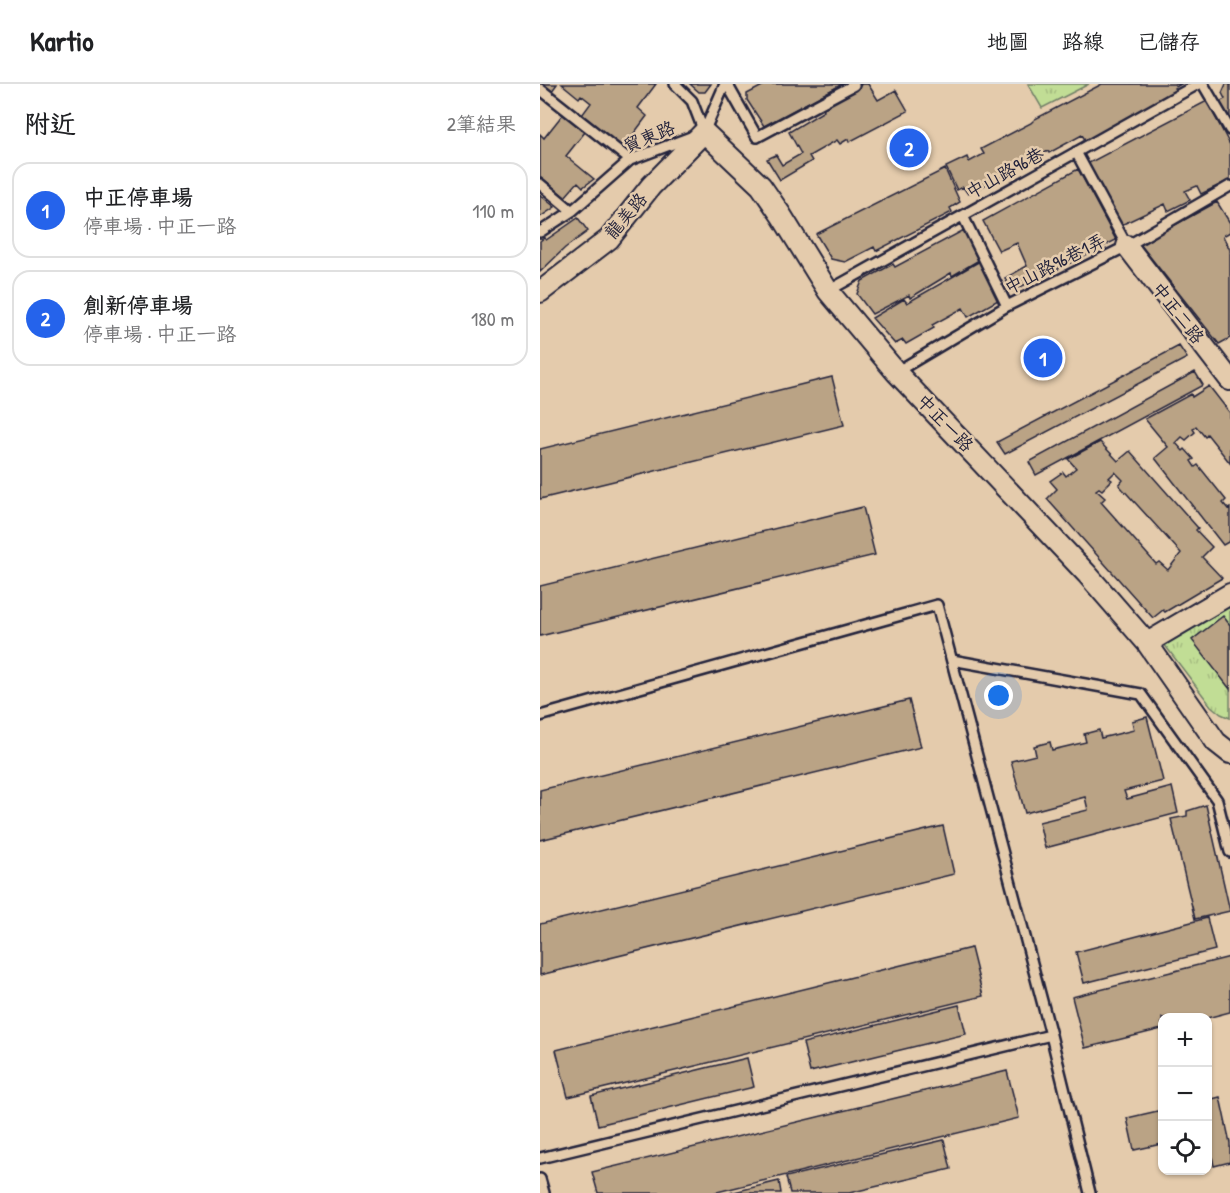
<!DOCTYPE html>
<html lang="zh-TW">
<head>
<meta charset="utf-8">
<style>
  :root { --surface:#fff; --page:#f2f2f2; --text:#202124; --muted:#757577; --line:#e0e0e0; --accent:#2563eb }
  body { margin:0; font-family:"Patrick Hand","LXGW WenKai TC",sans-serif; background:var(--page); color:var(--text) }
  .controls { position:absolute; right:18px; bottom:18px; display:grid; overflow:hidden; border-radius:12px; box-shadow:0 2px 4px #0004 }
  .controls button { width:54px; height:54px; display:grid; place-items:center; padding:0; border:0; border-bottom:2px solid var(--line); background:var(--surface); color:var(--text); font:30px sans-serif }
  .you { position:absolute; left:459px; top:612px; width:21px; height:21px; margin:-15px; border:4px solid #fff; border-radius:50%; background:#1a73e8; box-shadow:0 0 0 9px #1a73e833 }
  .badge { display:grid; place-items:center; width:39px; height:39px; border-radius:50%; background:var(--accent); color:#fff; font-size:20px; font-weight:700 }
  .pin { position:absolute; translate:-50% -50%; border:3px solid #fff; box-shadow:0 2px 6px #0006 }
  .list { margin:0; padding:0; list-style:none }
  h2 { display:flex; justify-content:space-between; align-items:center; height:78px; margin:0; padding:0 24px; font-size:26px }
  h2 small { font-size:20px; font-weight:400; color:var(--muted) }
  .list li { display:grid; grid-template-columns:39px 1fr auto; gap:18px; align-items:center; box-sizing:border-box; height:96px; margin:0 12px 12px; padding:0 12px; border:2px solid var(--line); border-radius:18px }
  .list b { display:block; font-size:22px; white-space:nowrap }
  .list p { margin:0; font-size:20px; white-space:nowrap; color:var(--muted) }
  .list em { font-size:20px; font-style:normal; color:var(--muted) }
  .icon { flex:none; width:33px; height:33px; fill:none; stroke:currentColor; stroke-width:2; stroke-linecap:round; stroke-linejoin:round }
  .map { position:relative; flex:none; width:690px; height:1109px; overflow:hidden }
  header { display:flex; align-items:center; gap:36px; box-sizing:border-box; height:84px; padding:0 30px; background:var(--surface); border-bottom:2px solid var(--line) }
  header strong { font-size:28px }
  nav { display:flex; gap:33px; margin-inline-start:auto; font-size:21px }
  main { display:flex }
  aside { flex:1; background:var(--surface) }
  .map>svg:first-child { display:block }
  .park { fill:url(#park-tufts); stroke:#728068; stroke-width:1.5 }
  .building { fill:#baa385; stroke:#22223b; stroke-width:1.5; fill-rule:evenodd }
  .lines { fill:none; stroke-linecap:round; stroke-linejoin:round }
  .lane-casing { stroke:#22223b; stroke-width:14 }
  .street-casing { stroke:#22223b; stroke-width:24 }
  .lane { stroke:#e4cbac; stroke-width:9 }
  .street { stroke:#e4cbac; stroke-width:20 }
  .labels { text-anchor:middle; stroke-width:5; stroke-linejoin:round; paint-order:stroke }
  .street-label { font-size:18px; fill:#22223b; stroke:#e4cbac }
</style>
</head>
<body>
<header>
<strong>Kartio</strong>
<nav><a>地圖</a><a>路線</a><a>已儲存</a></nav>
</header>
<main>
<aside>
<h2>附近<small>2筆結果</small></h2>
<ul class="list">
<li><span class="badge">1</span><div><b>中正停車場</b><p>停車場 · 中正一路</p></div><em>110 m</em></li>
<li><span class="badge">2</span><div><b>創新停車場</b><p>停車場 · 中正一路</p></div><em>180 m</em></li>
</ul>
</aside>
<div class="map">
<svg width="690" height="1109" viewBox="0 0 690 1109">
  <defs>
    <pattern id="park-tufts" width="24" height="20" patternUnits="userSpaceOnUse" patternTransform="scale(1.5)"><rect width="24" height="20" fill="#c1dd95"/><path d="M3 7l-1-3M5 7V3M7 7l1-3M15 17l-1-3M17 17v-4M19 17l1-3" fill="none" stroke="#a6bd81"/></pattern>
  </defs>
  <rect width="100%" height="100%" fill="#e4cbac"/>
  <filter id="ink" filterUnits="userSpaceOnUse"><feTurbulence type="fractalNoise" baseFrequency=".0167" numOctaves="2"/><feDisplacementMap in="SourceGraphic" scale="12" xChannelSelector="R" yChannelSelector="G"/><feConvolveMatrix kernelMatrix="1 2 1 2 8 2 1 2 1" color-interpolation-filters="sRGB"/></filter>
  <g filter="url(#ink)">
    <path class="park" d="M488 0H549L502 24Z
      M690 523V634L681 630 671 622 624 560 635 543Z"/>
    <path class="building" d="M3 0H17L12 7Z
      M22 0H116L98 24 107 32 83 64 42 31 51 19 41 11 39 14Z
      M150 0H171L165 8H159Z
      M226 0H303L224 42 207 16V10Z
      M322 0H328L338 16 356 6 368 27 309 58 308 55 300 60 297 56 269 72 272 77 240 96 227 75 236 71 242 81 261 70 249 48 284 27 282 23Z
      M562 0H641L634 4 637 9 546 57 542 51 509 69 508 67 428 110 423 103 417 106 406 83 427 73 429 78 444 70 441 65 491 39 495 35Z
      M686 0H690V36L687 30 685 31 679 18 685 15 682 9Z
      M667 17 690 61V96L661 110 657 102 645 107 650 116 628 127 625 120 577 143 545 81Z
      M23 30 45 48 26 72 54 95 43 103 38 98 25 113 0 92V50L4 54Z
      M405 85 420 118 410 124 412 128 336 167 334 163 305 178 291 175 276 150Z
      M538 85 576 156 510 189 506 183 492 189 496 196 471 207 465 194 487 182 477 159 459 167 443 137Z
      M0 111 15 123 0 133Z
      M677 118 690 139V148L683 152 690 166V254L679 260 600 160Z
      M38 134 48 147 25 164 0 188V157L4 154 6 156Z
      M424 146 439 176 412 192 411 189 370 214 369 211 332 230 317 210 322 197 353 180 355 183Z
      M440 177 460 215 428 233 423 224 392 241 394 244 366 260 363 256 355 260 332 234 364 215 367 219Z
      M639 262 647 274 465 370 457 358Z
      M655 288 663 301 496 391 489 378Z
      M292 293 304 341 0 415V365Z
      M669 302 690 329V379L667 350 665 353 656 342 653 345 655 348 646 356 642 353 636 359 643 367 645 365 654 375 651 377 655 383 658 381 686 416 683 419 688 425 690 424V457L683 461 615 374 628 363 605 335 651 310 652 313Z
      M560 358 578 377 590 367 658 444 656 446 672 463 662 473 682 494 625 528 623 526 613 534 507 415 517 405 510 397 523 388 526 392 536 384 528 375ZM575 388 583 396 579 401 641 469 628 486 619 478 616 480 561 418 565 414 556 406 559 404 562 406 572 396 569 394Z
      M323 423 335 471 0 552V502Z
      M683 532 690 541V605L652 556Z
      M369 616 381 663 0 756V706Z
      M607 633 623 697 584 707 587 715 632 703 638 729 505 764 499 738 548 726 545 713 485 729 471 677 496 671 494 662 510 658 512 666 546 658 544 650 559 646 561 654 594 646 592 637Z
      M666 721 690 827 655 835 631 735 647 732V727Z
      M403 742 414 790 0 891V840Z
      M667 834 675 866 544 899 536 868Z
      M431 864 443 912 28 1013 16 966Z
      M690 873V928L667 934H622V945L545 964 532 913Z
      M419 921 426 950 270 988 263 959Z
      M207 974 214 1003 58 1041 51 1012Z
      M467 987 479 1034 173 1109H58L52 1088Z
      M680 1013 690 1059V1078L674 1082 668 1054V1016Z
      M622 1026V1060L594 1066 587 1034Z
      M404 1056 411 1085 309 1109H250L246 1093Z
      M239 1097 241 1109H190Z"/>
    <g class="lines">
      <defs>
        <path id="lane" d="M135 0 152 17 164 48
          M187 0 217 53 314 1
          M663 0 690 46
          M0 5 90 76
          M536 68 587 162
          M0 100 32 127
          M423 132 467 222
          M0 148 32 127 90 76 164 48 185 0
          M288 207 658 0
          M356 288 467 222 587 162 690 102
          M412 576 601 610 677 716 690 768
          M0 632 397 521 511 951 550 1109
          M0 1074 511 951
          M0 1095 4 1109"/>
        <path id="street" d="M587 162 690 296
          M0 208 69 155 111 102 164 48 221 102 241 131 288 207 356 288 547 490 607 559 676 658 690 669
          M607 559 690 510"/>
      </defs>
      <use href="#lane" class="lane-casing"/>
      <use href="#street" class="street-casing"/>
      <use href="#lane" class="lane"/>
      <use href="#street" class="street"/>
    </g>
  </g>
  <g class="labels">
    <g class="street-label">
      <text transform="translate(109 53) rotate(-23)" y="6">貿東路</text>
      <text transform="translate(465 89) rotate(-29)" y="6">中山路96巷</text>
      <text transform="translate(86 132) rotate(-50)" y="6">龍美路</text>
      <text transform="translate(515 180) rotate(-27)" y="6">中山路96巷1弄</text>
      <text transform="translate(638 229) rotate(52)" y="6">中正二路</text>
      <text transform="translate(405 339) rotate(46)" y="6">中正一路</text>
    </g>
  </g>
</svg>
<div class="controls">
<button>+</button>
<button>−</button>
<button><svg class="icon" aria-label="locate" viewBox="0 0 24 24"><circle cx="12" cy="12" r="6"/><path d="M12 2v4M12 18v4M2 12h4M18 12h4"/></svg></button>
</div>
<div class="you"></div>
<div class="pin badge" style="left:503px;top:274px">1</div>
<div class="pin badge" style="left:369px;top:64px">2</div>
</div>
</main>
</body>
</html>
